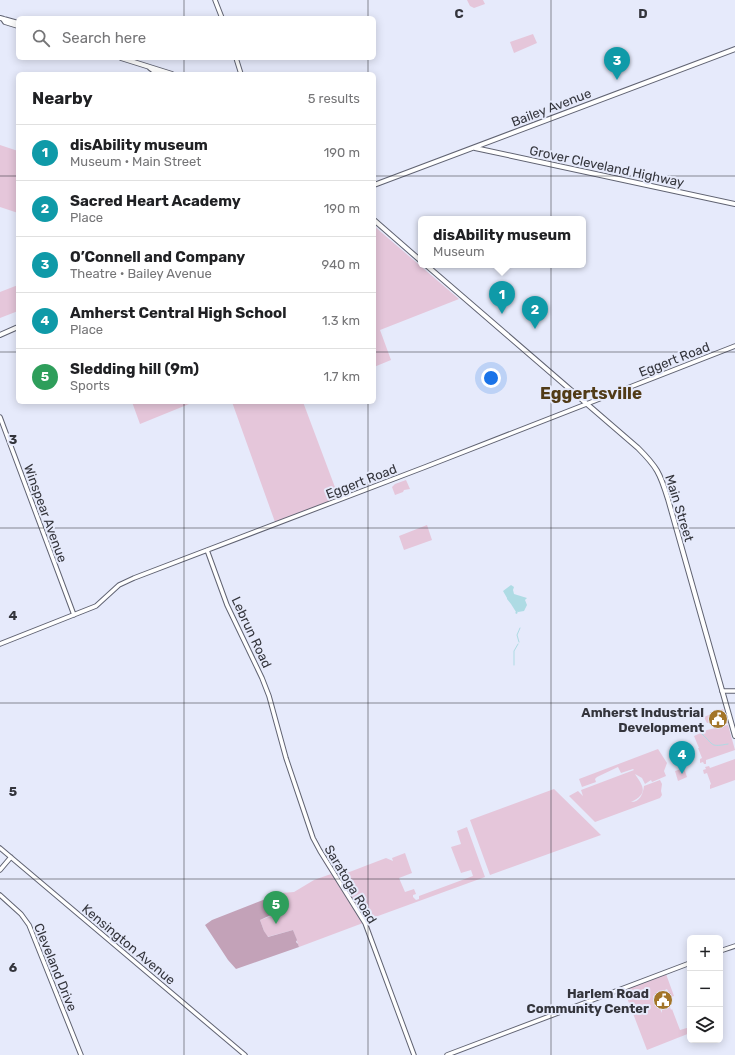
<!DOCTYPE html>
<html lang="en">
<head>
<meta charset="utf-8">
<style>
  :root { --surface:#fff; --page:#f6f6f6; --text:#202124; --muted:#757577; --line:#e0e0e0; --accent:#d93025 }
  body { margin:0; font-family:Rubik,sans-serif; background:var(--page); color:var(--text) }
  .controls { position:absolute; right:12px; bottom:12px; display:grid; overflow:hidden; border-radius:6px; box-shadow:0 2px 10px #0003 }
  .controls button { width:36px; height:36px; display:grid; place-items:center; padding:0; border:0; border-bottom:1px solid var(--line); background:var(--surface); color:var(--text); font:20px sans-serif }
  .you { position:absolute; left:491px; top:378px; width:14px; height:14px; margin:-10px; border:3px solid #fff; border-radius:50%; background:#1a73e8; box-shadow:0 0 0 6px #1a73e833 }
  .badge { display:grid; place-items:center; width:26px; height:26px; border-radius:50%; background:var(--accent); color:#fff; font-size:13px; font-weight:700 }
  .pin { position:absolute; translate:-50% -33px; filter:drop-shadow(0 1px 2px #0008) }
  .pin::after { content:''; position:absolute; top:21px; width:14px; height:12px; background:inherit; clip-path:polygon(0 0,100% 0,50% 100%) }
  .popup { position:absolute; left:418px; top:216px; width:168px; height:52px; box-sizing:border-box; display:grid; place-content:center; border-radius:6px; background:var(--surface); filter:drop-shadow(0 1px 3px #0005); font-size:13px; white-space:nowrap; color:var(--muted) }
  .popup b { font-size:15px; color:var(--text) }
  .popup::after { content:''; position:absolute; left:50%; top:100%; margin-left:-8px; border:8px solid transparent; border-top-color:var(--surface) }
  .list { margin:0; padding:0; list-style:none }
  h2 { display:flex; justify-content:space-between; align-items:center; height:52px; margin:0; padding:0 16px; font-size:17px }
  h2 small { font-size:13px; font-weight:400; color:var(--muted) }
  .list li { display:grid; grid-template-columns:26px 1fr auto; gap:12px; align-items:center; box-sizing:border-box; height:56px; padding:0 16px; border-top:1px solid var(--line) }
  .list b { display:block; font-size:15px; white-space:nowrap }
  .list p { margin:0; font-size:13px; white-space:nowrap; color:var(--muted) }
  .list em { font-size:13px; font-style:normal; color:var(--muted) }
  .icon { flex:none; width:22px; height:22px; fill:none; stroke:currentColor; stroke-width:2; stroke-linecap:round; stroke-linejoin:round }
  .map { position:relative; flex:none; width:735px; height:1055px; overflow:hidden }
  .search { position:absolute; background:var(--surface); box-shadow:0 2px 10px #0003; left:16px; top:16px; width:360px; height:44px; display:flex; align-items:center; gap:10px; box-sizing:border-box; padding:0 14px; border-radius:6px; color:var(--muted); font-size:15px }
  .panel { position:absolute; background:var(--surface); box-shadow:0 2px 10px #0003; left:16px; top:72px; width:360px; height:332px; border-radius:6px }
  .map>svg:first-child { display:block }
  .green { fill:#e5c6da }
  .forest { fill:#c3a2b8 }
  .water { fill:#aedbe4 }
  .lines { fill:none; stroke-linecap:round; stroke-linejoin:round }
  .stream { stroke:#aedbe4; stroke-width:1 }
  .tertiary-casing { stroke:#606372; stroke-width:5.5 }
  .secondary-casing { stroke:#606372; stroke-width:5.5 }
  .primary-casing { stroke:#606372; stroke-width:6 }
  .tertiary { stroke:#fff; stroke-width:3.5 }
  .secondary { stroke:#fff; stroke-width:3.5 }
  .primary { stroke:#fff; stroke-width:4 }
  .grid { fill:none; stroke:#34353c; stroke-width:1; stroke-opacity:0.55 }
  .labels { text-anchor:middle; stroke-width:4; stroke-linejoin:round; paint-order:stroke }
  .street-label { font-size:13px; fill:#34353c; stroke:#e6eafb }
  .poi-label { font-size:13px; font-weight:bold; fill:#34353c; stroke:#e6eafb; text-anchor:end }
  .district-label { font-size:17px; font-weight:bold; fill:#513b17; stroke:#e6eafb }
  .grid-label { font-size:13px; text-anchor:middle; font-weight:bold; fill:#34353c; stroke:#e6eafb; stroke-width:4; stroke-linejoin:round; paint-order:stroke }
</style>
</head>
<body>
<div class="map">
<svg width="735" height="1055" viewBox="0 0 735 1055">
  <rect width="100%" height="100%" fill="#e6eafb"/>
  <path class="green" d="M467 0H483L485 4 474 8 470 6Z
    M533 34 537 43 514 53 510 42Z
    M0 145 18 151V213L0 207Z
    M374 226 459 299 380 330 391 360 374 367Z
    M18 285V311L0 318V292Z
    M132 402H194L140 424Z
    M232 402H303L339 498 275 522Z
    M406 480 410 489 404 490 403 492 395 495 392 487 395 484Z
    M427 525 432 540 404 550 399 536Z
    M723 709 728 723 718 726 715 721 707 723 704 717Z
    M728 725 735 750 706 760V764H704L703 762 700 763V759L702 758 698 748H699L694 736 707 730Z
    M658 749 667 763 664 771 666 776 652 782 651 780 645 784 642 778 635 774C642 785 650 793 631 802 640 802 643 794 644 786L660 780 662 784 661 791 662 795 660 798 595 822 569 796 578 791 583 796 581 790 634 770 633 769 621 773 618 767 597 777 595 779 596 782 582 787 579 779Z
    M735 759V780L710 789V785L711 784 707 773 704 774 703 770 706 769 705 767 709 766 710 768Z
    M684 768 687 777 678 781 675 771Z
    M554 789 601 835 490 875 470 820Z
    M467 827 485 877 367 920 373 937 366 920 328 859 339 876 386 858 393 861 392 858 405 853 412 873 399 878 405 892 414 889 416 894 413 895V897L416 900 419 899V896L473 876 471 870 461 873 451 847 461 844 457 831Z
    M323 861H324L363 923 299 947 293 930 267 937 264 931 260 920 280 913 284 898 281 893 294 892 314 880 331 874Z
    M666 974 674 996 671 997 667 989 665 990V992L653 996 656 1005H658L662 1013V1010L670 1007 671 1010 672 1009 680 1030 690 1027V1033L647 1050 624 990Z"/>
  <path class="forest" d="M281 893 283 898V901L285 903 286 912 271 915 260 920 264 931 268 937 293 930 297 940 296 942 298 944 299 947 236 969 228 960 205 925 212 920Z"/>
  <path class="water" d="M511 585 514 587 513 590 514 594 527 598 525 600 527 605 524 611 518 612V611L517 614 515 613 516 612 511 604 507 599V598L503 591Z"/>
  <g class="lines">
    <path class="stream" d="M519 642 517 635 520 628
      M514 665V651L518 644
      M702 734C715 746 710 747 728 744"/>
    <defs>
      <path id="tertiary" d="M0 417 74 615
        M207 550 227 605 262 678 269 696 286 758 313 838 320 851 365 923 414 1055
        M0 644 96 606 119 585 134 578 425 467 735 346
        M722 691H735
        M0 848 245 1055
        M0 870 11 857
        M0 895 21 914 29 925 81 1055"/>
      <path id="secondary" d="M215 0 222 18
        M236 58 241 74
        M720 951 735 946
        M447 1055 690 963"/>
      <path id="primary" d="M0 18 18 23
        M3 19 5 22 18 26
        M121 58 172 74
        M150 68 154 71 162 74
        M475 148 735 204
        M374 185 735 49
        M374 220 421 261
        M426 265 638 448C657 467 660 473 668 499L735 736
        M0 335 18 327"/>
    </defs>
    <use href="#tertiary" class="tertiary-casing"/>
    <use href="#secondary" class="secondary-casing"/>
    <use href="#primary" class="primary-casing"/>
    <use href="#tertiary" class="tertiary"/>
    <use href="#secondary" class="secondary"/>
    <use href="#primary" class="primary"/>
  </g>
  <path class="grid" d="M184 0V18M368 0V18M551 0V1055M184 58V74M368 58V74M0 176H18M374 176H735M0 352H18M374 352H735M184 402V1055M368 402V1055M0 528H735M0 703H735M0 879H735"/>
  <defs>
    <symbol id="civic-disc" viewBox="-11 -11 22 22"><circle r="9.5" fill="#a37528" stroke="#e6eafb"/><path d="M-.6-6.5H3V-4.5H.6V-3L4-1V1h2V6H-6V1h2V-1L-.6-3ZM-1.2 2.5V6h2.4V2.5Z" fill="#fff"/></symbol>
  </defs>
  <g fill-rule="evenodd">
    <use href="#civic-disc" x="707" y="708" width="22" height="22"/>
    <use href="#civic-disc" x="652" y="989" width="22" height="22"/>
  </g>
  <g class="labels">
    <g class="street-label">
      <text transform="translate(551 107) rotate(-21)" y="5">Bailey Avenue</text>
      <text transform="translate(607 166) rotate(12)" y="5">Grover Cleveland Highway</text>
      <text transform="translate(674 359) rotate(-21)" y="5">Eggert Road</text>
      <text transform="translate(361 481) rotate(-21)" y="5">Eggert Road</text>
      <text transform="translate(680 508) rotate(73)" y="5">Main Street</text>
      <text transform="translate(46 513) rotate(70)" y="5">Winspear Avenue</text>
      <text transform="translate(252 632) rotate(65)" y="5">Lebrun Road</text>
      <text transform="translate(351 884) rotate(59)" y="5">Saratoga Road</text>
      <text transform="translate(129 944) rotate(40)" y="5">Kensington Avenue</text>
      <text transform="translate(56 967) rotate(68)" y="5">Cleveland Drive</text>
    </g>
    <g class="poi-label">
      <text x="704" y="717">Amherst Industrial<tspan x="704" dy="15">Development</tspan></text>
      <text x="649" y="998">Harlem Road<tspan x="649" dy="15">Community Center</tspan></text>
    </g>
    <g class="district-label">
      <text x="591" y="399">Eggertsville</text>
    </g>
  </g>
  <g class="grid-label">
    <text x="459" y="18">C</text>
    <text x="643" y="18">D</text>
    <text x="13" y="444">3</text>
    <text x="13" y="620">4</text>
    <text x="13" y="796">5</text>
    <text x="13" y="972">6</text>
  </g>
</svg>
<div class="controls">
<button>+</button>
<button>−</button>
<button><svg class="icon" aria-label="layers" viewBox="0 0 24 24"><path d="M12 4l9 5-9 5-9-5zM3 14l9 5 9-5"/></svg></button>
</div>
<div class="you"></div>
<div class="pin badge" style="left:502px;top:314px;background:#0f9aa8">1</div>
<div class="popup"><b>disAbility museum</b>Museum</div>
<div class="pin badge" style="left:535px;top:329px;background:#0f9aa8">2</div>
<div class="pin badge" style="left:617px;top:80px;background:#0f9aa8">3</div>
<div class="pin badge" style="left:682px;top:774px;background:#0f9aa8">4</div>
<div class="pin badge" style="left:276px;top:924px;background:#2e9e5b">5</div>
<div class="search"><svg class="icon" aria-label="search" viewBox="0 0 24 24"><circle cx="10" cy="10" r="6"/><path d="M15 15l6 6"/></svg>Search here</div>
<section class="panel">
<h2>Nearby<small>5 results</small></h2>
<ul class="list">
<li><span class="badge" style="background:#0f9aa8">1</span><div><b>disAbility museum</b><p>Museum · Main Street</p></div><em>190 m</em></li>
<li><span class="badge" style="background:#0f9aa8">2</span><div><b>Sacred Heart Academy</b><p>Place</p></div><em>190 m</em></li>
<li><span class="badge" style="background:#0f9aa8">3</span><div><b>O’Connell and Company</b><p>Theatre · Bailey Avenue</p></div><em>940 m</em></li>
<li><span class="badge" style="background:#0f9aa8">4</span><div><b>Amherst Central High School</b><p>Place</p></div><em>1.3 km</em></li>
<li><span class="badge" style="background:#2e9e5b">5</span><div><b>Sledding hill (9m)</b><p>Sports</p></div><em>1.7 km</em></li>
</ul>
</section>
</div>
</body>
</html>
